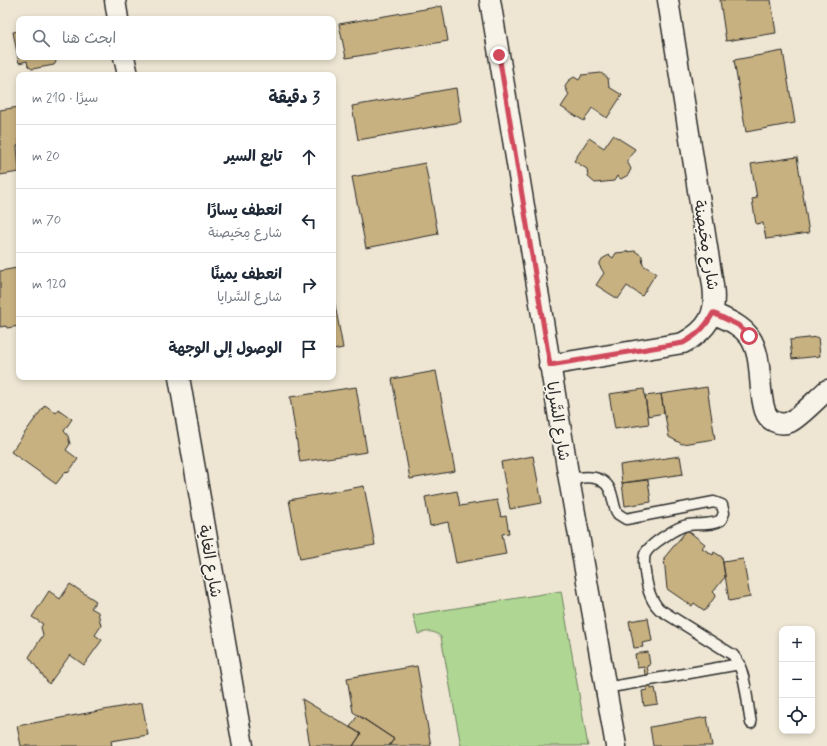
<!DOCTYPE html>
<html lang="ar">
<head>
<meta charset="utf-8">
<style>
  :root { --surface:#fff; --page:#f6f6f7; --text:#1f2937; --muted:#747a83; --line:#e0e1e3 }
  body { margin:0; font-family:Mynerve,"Playpen Sans Arabic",sans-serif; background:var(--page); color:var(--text); direction:rtl }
  .controls { position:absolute; right:12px; bottom:12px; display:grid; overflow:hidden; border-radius:8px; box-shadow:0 2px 6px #0003 }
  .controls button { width:36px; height:36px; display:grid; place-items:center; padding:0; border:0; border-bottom:1px solid var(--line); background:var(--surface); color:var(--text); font:20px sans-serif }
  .stop { position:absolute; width:12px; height:12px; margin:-9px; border:3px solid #d1495b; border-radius:50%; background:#fff }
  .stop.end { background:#d1495b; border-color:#fff; box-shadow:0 1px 4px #0008 }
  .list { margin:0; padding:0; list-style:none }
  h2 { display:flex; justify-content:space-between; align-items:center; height:52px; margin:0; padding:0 16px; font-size:17px }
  h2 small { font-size:13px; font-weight:400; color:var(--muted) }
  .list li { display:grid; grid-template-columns:26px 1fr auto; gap:12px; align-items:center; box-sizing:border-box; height:64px; padding:0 16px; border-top:1px solid var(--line) }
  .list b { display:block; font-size:15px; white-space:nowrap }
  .list p { margin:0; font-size:13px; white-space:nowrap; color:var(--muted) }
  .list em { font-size:13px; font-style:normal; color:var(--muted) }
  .icon { flex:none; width:22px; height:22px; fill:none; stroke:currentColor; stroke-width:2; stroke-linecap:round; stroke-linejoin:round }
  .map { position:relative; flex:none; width:827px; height:746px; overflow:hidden; direction:ltr }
  .search { position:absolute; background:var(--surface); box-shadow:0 2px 6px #0003; left:16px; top:16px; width:320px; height:44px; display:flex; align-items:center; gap:10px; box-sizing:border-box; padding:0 14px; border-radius:8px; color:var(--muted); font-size:15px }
  .panel { position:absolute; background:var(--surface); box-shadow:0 2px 6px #0003; left:16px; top:72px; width:320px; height:308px; border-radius:8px; direction:rtl }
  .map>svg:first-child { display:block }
  .green { fill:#afd693; stroke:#6d805f }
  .building { fill:#c8b180; stroke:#2b2b2b }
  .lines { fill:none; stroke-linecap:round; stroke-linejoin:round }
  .lane-casing { stroke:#2b2b2b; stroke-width:13 }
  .street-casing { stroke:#2b2b2b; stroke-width:23 }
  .lane { stroke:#f7f3e8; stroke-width:10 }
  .street { stroke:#f7f3e8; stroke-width:20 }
  .route { stroke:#d1495b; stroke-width:5 }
  .labels { text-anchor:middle; stroke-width:3; stroke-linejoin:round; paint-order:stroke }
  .street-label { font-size:16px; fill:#2b2b2b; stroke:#f7f3e8 }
</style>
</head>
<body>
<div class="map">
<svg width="827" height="746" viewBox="0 0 827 746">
  <rect width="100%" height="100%" fill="#eee6d3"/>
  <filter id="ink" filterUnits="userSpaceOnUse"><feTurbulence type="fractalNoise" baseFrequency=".025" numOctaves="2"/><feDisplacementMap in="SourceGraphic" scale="8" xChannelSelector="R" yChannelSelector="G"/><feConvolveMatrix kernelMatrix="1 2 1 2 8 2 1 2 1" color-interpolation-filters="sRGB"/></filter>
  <g filter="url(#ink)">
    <path class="green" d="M561 591 588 746H461L441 637C433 630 428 631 418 634L413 615Z"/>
    <path class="building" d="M720 0H771L776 33 726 41Z
      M442 6 448 41 346 58 339 24Z
      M19 31V57H59L55 58 56 62 54 65 32 69 28 66 27 61 19 63 13 32Z
      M783 51 795 123 746 132 734 60Z
      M601 73 608 78 609 87 622 95 607 118 592 108 584 121 561 107 569 95 565 87 568 81 574 77 579 80 582 75Z
      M456 88 461 122 358 140 352 106Z
      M19 107V145L17 146 19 172 0 175V110Z
      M613 135 635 149 627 161 631 169 628 175 621 179 617 176 614 181 595 183 588 177 587 169 574 161 589 138 604 148Z
      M797 157 809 233 766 239 763 223 756 224 752 199 757 198 751 164Z
      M425 163 438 234 366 248 352 177Z
      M635 251 642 256 643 265 656 273 642 296 627 286 618 299 596 285 604 273 599 265 602 259 609 255 613 258 616 253Z
      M17 268 19 275V326L7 328 6 326 0 327V271Z
      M333 294 343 348 333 350Z
      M818 337 820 356 792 359 790 340Z
      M436 371 455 471 410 479 392 379Z
      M356 387 367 452 300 462 290 397Z
      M707 387 715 439 682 444 669 437 661 394Z
      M644 389 649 424 615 429 609 394Z
      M661 394 664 413 648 416 645 396Z
      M45 405 56 413 58 409 72 419 64 431 68 436 70 444 66 450 78 459 68 473 66 471 56 484 11 452Z
      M533 456 542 503 510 509 501 462Z
      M680 456 683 474 622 483 620 465Z
      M648 480 651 502 625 506 622 483Z
      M364 486 375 545 300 559 289 500Z
      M457 491 460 506 497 500 501 517 506 516 509 533 502 534 506 554 456 563 448 522 430 526 425 497Z
      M687 530 705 544 702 548 713 555 714 552 722 557 725 577 713 592 716 595 705 611 694 603 692 606 667 589 664 558Z
      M743 559 750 597 729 601 723 562Z
      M70 584 96 601 91 608 98 612 101 626 95 635 102 640 84 665 70 655 49 684 29 657 43 635 41 627 43 624 32 617 49 591 60 599Z
      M648 618 652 641 642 643 643 647 634 648 629 621Z
      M648 652 650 665 647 666 651 689 655 688 658 704 644 706 642 691 647 690 644 667 637 668 635 654Z
      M417 666 431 746H389L394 739 353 712 347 678Z
      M302 699 361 734 353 746H310Z
      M142 703 148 735 111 741 112 746H21L17 726Z
      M358 715 394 739 389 746H353L361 734 350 727Z
      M707 717 712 746H653L650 727Z"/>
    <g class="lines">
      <defs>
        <path id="lane" d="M569 479C587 476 607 474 612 496 614 502 614 509 618 514L626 519 714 502 722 505 724 513 721 520C712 526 698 523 688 525 678 526 649 545 645 554 643 560 644 566 645 572 647 586 649 598 659 609L733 655C746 669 747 704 751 723
          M650 680 740 664
          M605 688 646 681"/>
        <path id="street" d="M115 0 118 19
          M490 0 569 479 616 746
          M124 57 128 75
          M713 313C725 319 740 324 749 336 764 357 757 387 765 411 768 421 780 426 790 422 799 418 818 398 827 390
          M549 365 683 343C709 329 717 314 713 285L668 0
          M179 377 243 746"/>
      </defs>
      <use href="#lane" class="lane-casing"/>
      <use href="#street" class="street-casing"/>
      <use href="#lane" class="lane"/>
      <use href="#street" class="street"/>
    </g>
  </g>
  <g class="lines" filter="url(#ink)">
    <path class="route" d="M499 55 550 365 683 343C697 335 705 328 713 313L738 325 749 336"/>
  </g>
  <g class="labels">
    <g class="street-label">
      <text transform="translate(707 245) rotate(81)" y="6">شارع مِحَيصنة</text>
      <text transform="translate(559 421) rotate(81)" y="6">شارع السَّرايا</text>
      <text transform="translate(211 561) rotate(80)" y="6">شارع الغاية</text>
    </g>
  </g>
</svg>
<div class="controls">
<button>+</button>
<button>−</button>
<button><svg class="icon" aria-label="locate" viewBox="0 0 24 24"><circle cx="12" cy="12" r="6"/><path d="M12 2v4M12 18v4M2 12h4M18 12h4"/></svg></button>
</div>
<div class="stop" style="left:749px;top:336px"></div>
<div class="stop end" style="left:499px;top:55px"></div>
<div class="search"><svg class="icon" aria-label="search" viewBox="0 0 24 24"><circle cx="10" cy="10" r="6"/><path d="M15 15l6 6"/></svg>ابحث هنا</div>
<section class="panel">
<h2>3 دقيقة<small>سيرًا · 210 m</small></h2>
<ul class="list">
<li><svg class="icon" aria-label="ahead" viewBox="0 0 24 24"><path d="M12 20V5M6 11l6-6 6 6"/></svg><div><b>تابع السير</b></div><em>20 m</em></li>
<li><svg class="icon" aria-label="left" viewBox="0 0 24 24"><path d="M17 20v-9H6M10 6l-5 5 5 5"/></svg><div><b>انعطف يسارًا</b><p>شارع مِحَيصنة</p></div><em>70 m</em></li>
<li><svg class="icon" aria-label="right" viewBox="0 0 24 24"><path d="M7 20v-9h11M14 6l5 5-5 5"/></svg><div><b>انعطف يمينًا</b><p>شارع السَّرايا</p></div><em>120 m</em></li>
<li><svg class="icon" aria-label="arrive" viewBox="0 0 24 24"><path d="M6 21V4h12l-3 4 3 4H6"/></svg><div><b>الوصول إلى الوجهة</b></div></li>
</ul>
</section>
</div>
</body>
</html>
